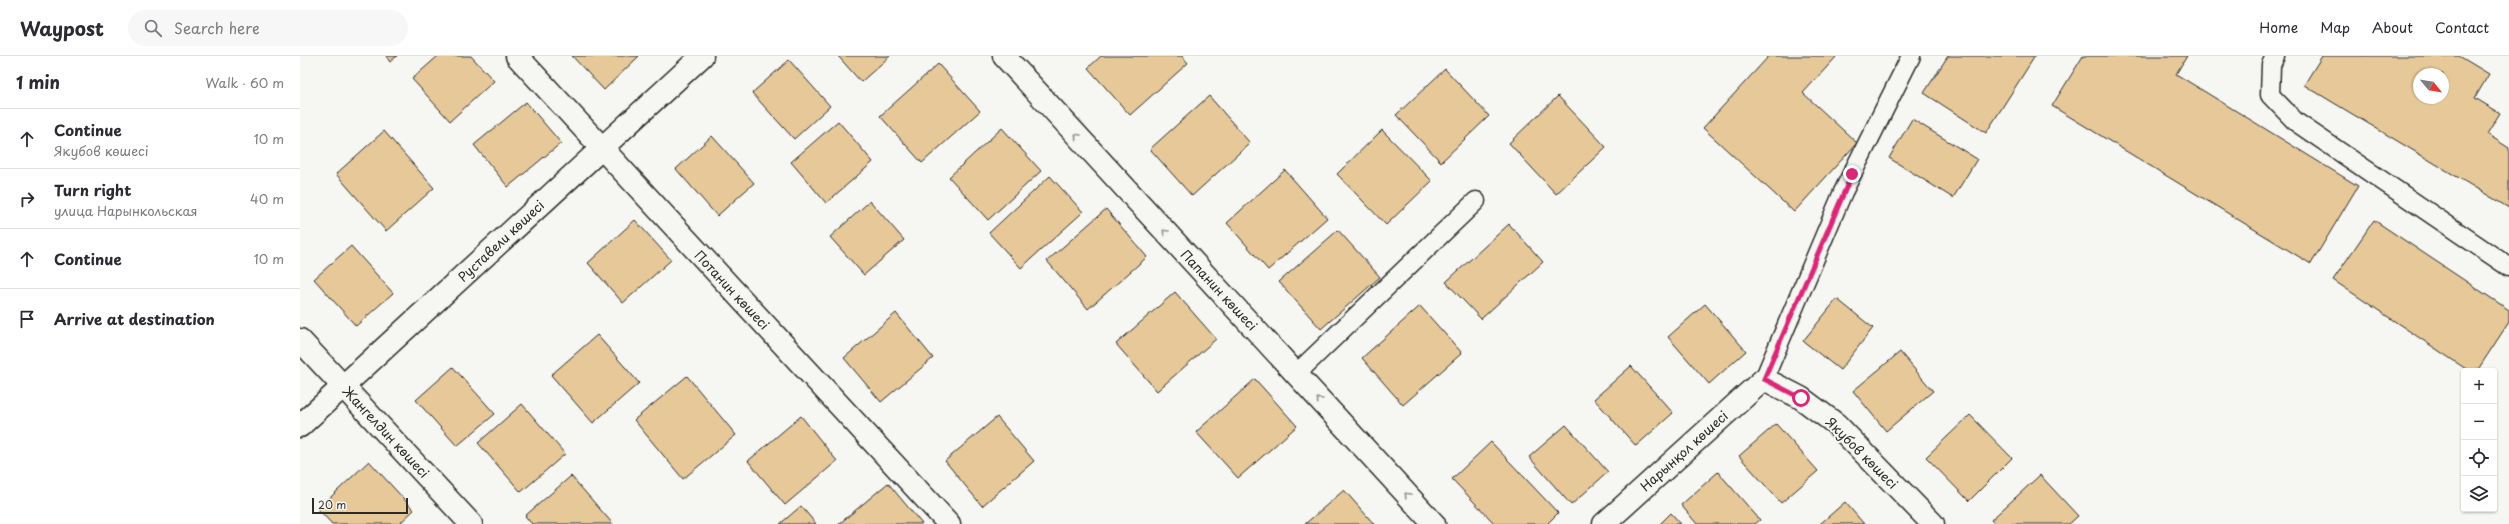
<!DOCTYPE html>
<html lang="en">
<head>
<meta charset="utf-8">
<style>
  :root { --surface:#fff; --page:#f7f7f7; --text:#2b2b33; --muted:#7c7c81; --line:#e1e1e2 }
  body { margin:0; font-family:"Playpen Sans",sans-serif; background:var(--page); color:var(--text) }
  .controls { position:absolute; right:12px; bottom:12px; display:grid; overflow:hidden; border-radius:4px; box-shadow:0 1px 3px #0004 }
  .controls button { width:36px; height:36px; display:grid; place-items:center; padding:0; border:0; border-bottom:1px solid var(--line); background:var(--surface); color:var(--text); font:20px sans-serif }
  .compass { position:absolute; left:2113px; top:12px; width:36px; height:36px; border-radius:50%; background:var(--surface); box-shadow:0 1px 3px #0004; rotate:120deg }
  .scale { position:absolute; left:12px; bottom:10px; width:96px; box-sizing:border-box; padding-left:4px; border:2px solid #2b2b2b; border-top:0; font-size:11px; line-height:14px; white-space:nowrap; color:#2b2b2b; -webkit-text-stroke:3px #f6f6f2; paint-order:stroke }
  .stop { position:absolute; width:12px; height:12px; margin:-9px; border:3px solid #db2777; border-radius:50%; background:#fff }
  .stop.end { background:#db2777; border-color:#fff; box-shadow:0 1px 4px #0008 }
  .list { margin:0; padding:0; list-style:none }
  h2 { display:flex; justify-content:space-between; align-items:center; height:52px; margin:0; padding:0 16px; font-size:17px }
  h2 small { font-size:13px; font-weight:400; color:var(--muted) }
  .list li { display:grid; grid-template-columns:26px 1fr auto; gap:12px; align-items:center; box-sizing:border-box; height:60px; padding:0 16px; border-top:1px solid var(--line) }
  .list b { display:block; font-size:15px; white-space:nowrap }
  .list p { margin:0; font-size:13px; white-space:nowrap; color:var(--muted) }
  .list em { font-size:13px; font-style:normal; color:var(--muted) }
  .icon { flex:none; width:22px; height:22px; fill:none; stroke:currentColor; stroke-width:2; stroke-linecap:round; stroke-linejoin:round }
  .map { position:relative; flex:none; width:2209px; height:468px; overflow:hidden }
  header { display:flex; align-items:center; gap:24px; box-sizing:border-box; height:56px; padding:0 20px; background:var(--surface); border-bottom:1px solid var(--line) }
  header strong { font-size:19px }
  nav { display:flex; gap:22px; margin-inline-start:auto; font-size:14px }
  .search { width:280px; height:36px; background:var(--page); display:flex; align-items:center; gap:10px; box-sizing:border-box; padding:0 14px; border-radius:22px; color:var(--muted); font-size:15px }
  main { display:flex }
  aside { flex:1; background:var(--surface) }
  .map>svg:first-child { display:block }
  .building { fill:#e6c899; stroke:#2b2b2b; fill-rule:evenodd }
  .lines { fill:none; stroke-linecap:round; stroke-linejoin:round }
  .service-casing { stroke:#2b2b2b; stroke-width:21 }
  .minor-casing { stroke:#2b2b2b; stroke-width:25 }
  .tertiary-casing { stroke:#2b2b2b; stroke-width:25 }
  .secondary-casing { stroke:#2b2b2b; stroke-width:25 }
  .service { stroke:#f6f6f2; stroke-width:18 }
  .minor { stroke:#f6f6f2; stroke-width:22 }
  .tertiary { stroke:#f6f6f2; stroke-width:22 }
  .secondary { stroke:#f6f6f2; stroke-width:22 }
  .oneway { stroke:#90908e }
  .route { stroke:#db2777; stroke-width:5 }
  .labels { text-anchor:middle; stroke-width:4; stroke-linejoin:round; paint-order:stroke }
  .street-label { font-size:13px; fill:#2b2b2b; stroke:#f6f6f2 }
</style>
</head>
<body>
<header>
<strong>Waypost</strong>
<div class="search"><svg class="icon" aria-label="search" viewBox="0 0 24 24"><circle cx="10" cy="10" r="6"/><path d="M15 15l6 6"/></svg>Search here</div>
<nav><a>Home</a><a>Map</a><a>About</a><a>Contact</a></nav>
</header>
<main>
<aside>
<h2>1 min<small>Walk · 60 m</small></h2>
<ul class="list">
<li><svg class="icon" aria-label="ahead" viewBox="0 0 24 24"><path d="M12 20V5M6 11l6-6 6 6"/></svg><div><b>Continue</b><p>Якубов көшесі</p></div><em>10 m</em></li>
<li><svg class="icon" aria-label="right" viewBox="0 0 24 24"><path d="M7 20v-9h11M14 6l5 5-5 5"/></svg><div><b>Turn right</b><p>улица Нарынкольская</p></div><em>40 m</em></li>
<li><svg class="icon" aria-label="ahead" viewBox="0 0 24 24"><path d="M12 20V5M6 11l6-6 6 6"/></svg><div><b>Continue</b></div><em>10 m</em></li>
<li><svg class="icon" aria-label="arrive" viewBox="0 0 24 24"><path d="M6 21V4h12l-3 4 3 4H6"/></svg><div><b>Arrive at destination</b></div></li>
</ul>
</aside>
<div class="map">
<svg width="2209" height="468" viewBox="0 0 2209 468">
  <rect width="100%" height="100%" fill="#f6f6f2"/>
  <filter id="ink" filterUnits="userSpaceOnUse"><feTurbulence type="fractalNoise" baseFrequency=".025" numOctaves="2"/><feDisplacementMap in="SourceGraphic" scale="8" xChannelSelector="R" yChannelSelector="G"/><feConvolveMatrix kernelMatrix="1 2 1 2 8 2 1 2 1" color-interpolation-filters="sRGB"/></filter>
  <g filter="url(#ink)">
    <path class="building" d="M86 0H97L90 6Z
      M138 0H171L194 25 150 65 112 23Z
      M272 0H339L304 34Z
      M538 0H590L561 26Z
      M801 0H882L888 7 830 59 788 12Z
      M1469 0H1537L1503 37 1557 87 1494 156 1403 72Z
      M1648 0H1735L1686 77 1624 37Z
      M1783 0H1887L1876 18 2058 130 2011 208 1752 50Z
      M2022 0H2159L2189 18 2175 42 2200 57 2187 78 2209 92V152L2004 29ZM2119 18H2143V42H2119Z
      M489 4 530 50 494 83 452 37Z
      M638 8 680 55 622 107 580 60Z
      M1145 13 1189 60 1141 106 1096 59Z
      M909 40 950 87 892 140 850 93Z
      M1258 40 1306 91 1256 138 1209 87Z
      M226 46 261 87 208 131 174 89Z
      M1612 63 1677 103 1653 142 1589 102Z
      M538 65 573 106 526 147 491 106Z
      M702 72 741 115 688 164 649 121Z
      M1082 74 1132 125 1086 169 1037 118Z
      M84 75 134 132 86 175 36 118Z
      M412 80 454 127 417 160 376 113Z
      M985 114 1027 162 968 214 927 167Z
      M750 120 783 156 721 212 689 177Z
      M570 145 604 184 564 219 530 181Z
      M806 153 847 201 788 253 747 205Z
      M335 164 371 204 323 247 288 207Z
      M2074 164 2209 254V266L2177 315H2169L2033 224Z
      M1209 168 1243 206 1181 263 1146 226Z
      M1038 174 1080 221 1021 273 979 226Z
      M51 190 93 237 56 270 14 223Z
      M875 236 916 283 857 335 816 288Z
      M1537 243 1573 272 1540 314 1503 285Z
      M1405 248 1446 295 1409 328 1368 281Z
      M1120 250 1162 297 1103 349 1062 302Z
      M596 257 633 302 581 346 544 302Z
      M297 279 339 327 293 367 251 319Z
      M1600 296 1633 335 1586 375 1553 335Z
      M1331 310 1373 357 1336 390 1294 343Z
      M153 311 195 358 157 390 116 344Z
      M387 320 436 379 383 423 334 364Z
      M955 323 997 370 938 422 896 376Z
      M222 348 265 398 221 436 178 387Z
      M1670 359 1712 402 1669 445 1626 401Z
      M501 360 537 405 485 449 448 405Z
      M697 361 734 405 682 450 645 405Z
      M1476 368 1518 415 1481 447 1439 400Z
      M1266 369 1308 416 1271 449 1229 401Z
      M1191 386 1258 457 1247 468H1195L1152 423Z
      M69 405 114 454 99 468H32L18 453Z
      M1418 416 1460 464 1455 468H1397L1381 449Z
      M1740 419 1778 460 1769 468H1695L1691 464Z
      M271 420 313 468H232L225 460Z
      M588 427 622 468H539Z
      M1044 434 1074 468H1005Z
      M1545 446 1564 468H1520Z
      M501 450 516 468H480Z
      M1371 457 1381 468H1360Z"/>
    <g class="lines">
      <defs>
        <path id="service" d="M1975 0 1971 9 1970 39 1996 66 2209 211
          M996 318 1176 145
          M1464 323 1543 136 1611 0"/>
        <path id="minor" d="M217 0 649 468
          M0 284 171 468
          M1304 468 1464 323 1501 342 1536 368 1633 468"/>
        <path id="tertiary" d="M0 370 402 0"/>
        <path id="secondary" d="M704 0 1134 468"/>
      </defs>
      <use href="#service" class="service-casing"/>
      <use href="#minor" class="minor-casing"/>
      <use href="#tertiary" class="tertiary-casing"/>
      <use href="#secondary" class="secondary-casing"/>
      <use href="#service" class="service"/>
      <use href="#minor" class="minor"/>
      <use href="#tertiary" class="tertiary"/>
      <use href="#secondary" class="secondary"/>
    </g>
    <defs><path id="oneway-chevron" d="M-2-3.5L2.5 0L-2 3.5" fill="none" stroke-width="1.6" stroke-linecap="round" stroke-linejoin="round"/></defs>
    <g class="oneway">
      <use href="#oneway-chevron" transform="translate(777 80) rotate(-133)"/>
      <use href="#oneway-chevron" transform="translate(865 176) rotate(-133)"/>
      <use href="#oneway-chevron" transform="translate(1019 344) rotate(-133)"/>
      <use href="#oneway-chevron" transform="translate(1107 439) rotate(-133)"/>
    </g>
  </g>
  <g class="lines" filter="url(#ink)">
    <path class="route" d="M1501 342 1464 323 1552 118"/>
  </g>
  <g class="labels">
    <g class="street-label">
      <text transform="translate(201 185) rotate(-43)" y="5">Руставели көшесі</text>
      <text transform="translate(432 234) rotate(47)" y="5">Потанин көшесі</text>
      <text transform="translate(919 234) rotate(47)" y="5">Папанин көшесі</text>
      <text transform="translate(86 376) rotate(47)" y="5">Жангелдин көшесі</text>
      <text transform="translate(1384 395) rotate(-42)" y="5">Нарынқол көшесі</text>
      <text transform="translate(1562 397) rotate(45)" y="5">Якубов көшесі</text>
    </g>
  </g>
</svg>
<div class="controls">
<button>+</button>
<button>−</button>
<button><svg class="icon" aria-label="locate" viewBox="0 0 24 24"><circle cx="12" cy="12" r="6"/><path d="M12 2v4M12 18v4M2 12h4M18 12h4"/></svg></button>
<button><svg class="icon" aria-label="layers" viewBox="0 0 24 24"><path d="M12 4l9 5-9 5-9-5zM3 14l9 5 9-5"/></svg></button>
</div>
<svg class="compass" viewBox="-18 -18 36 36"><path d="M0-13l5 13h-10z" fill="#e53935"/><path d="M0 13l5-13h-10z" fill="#7c7c81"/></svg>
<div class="scale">20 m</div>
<div class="stop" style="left:1501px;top:342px"></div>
<div class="stop end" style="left:1552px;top:118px"></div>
</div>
</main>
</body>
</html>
